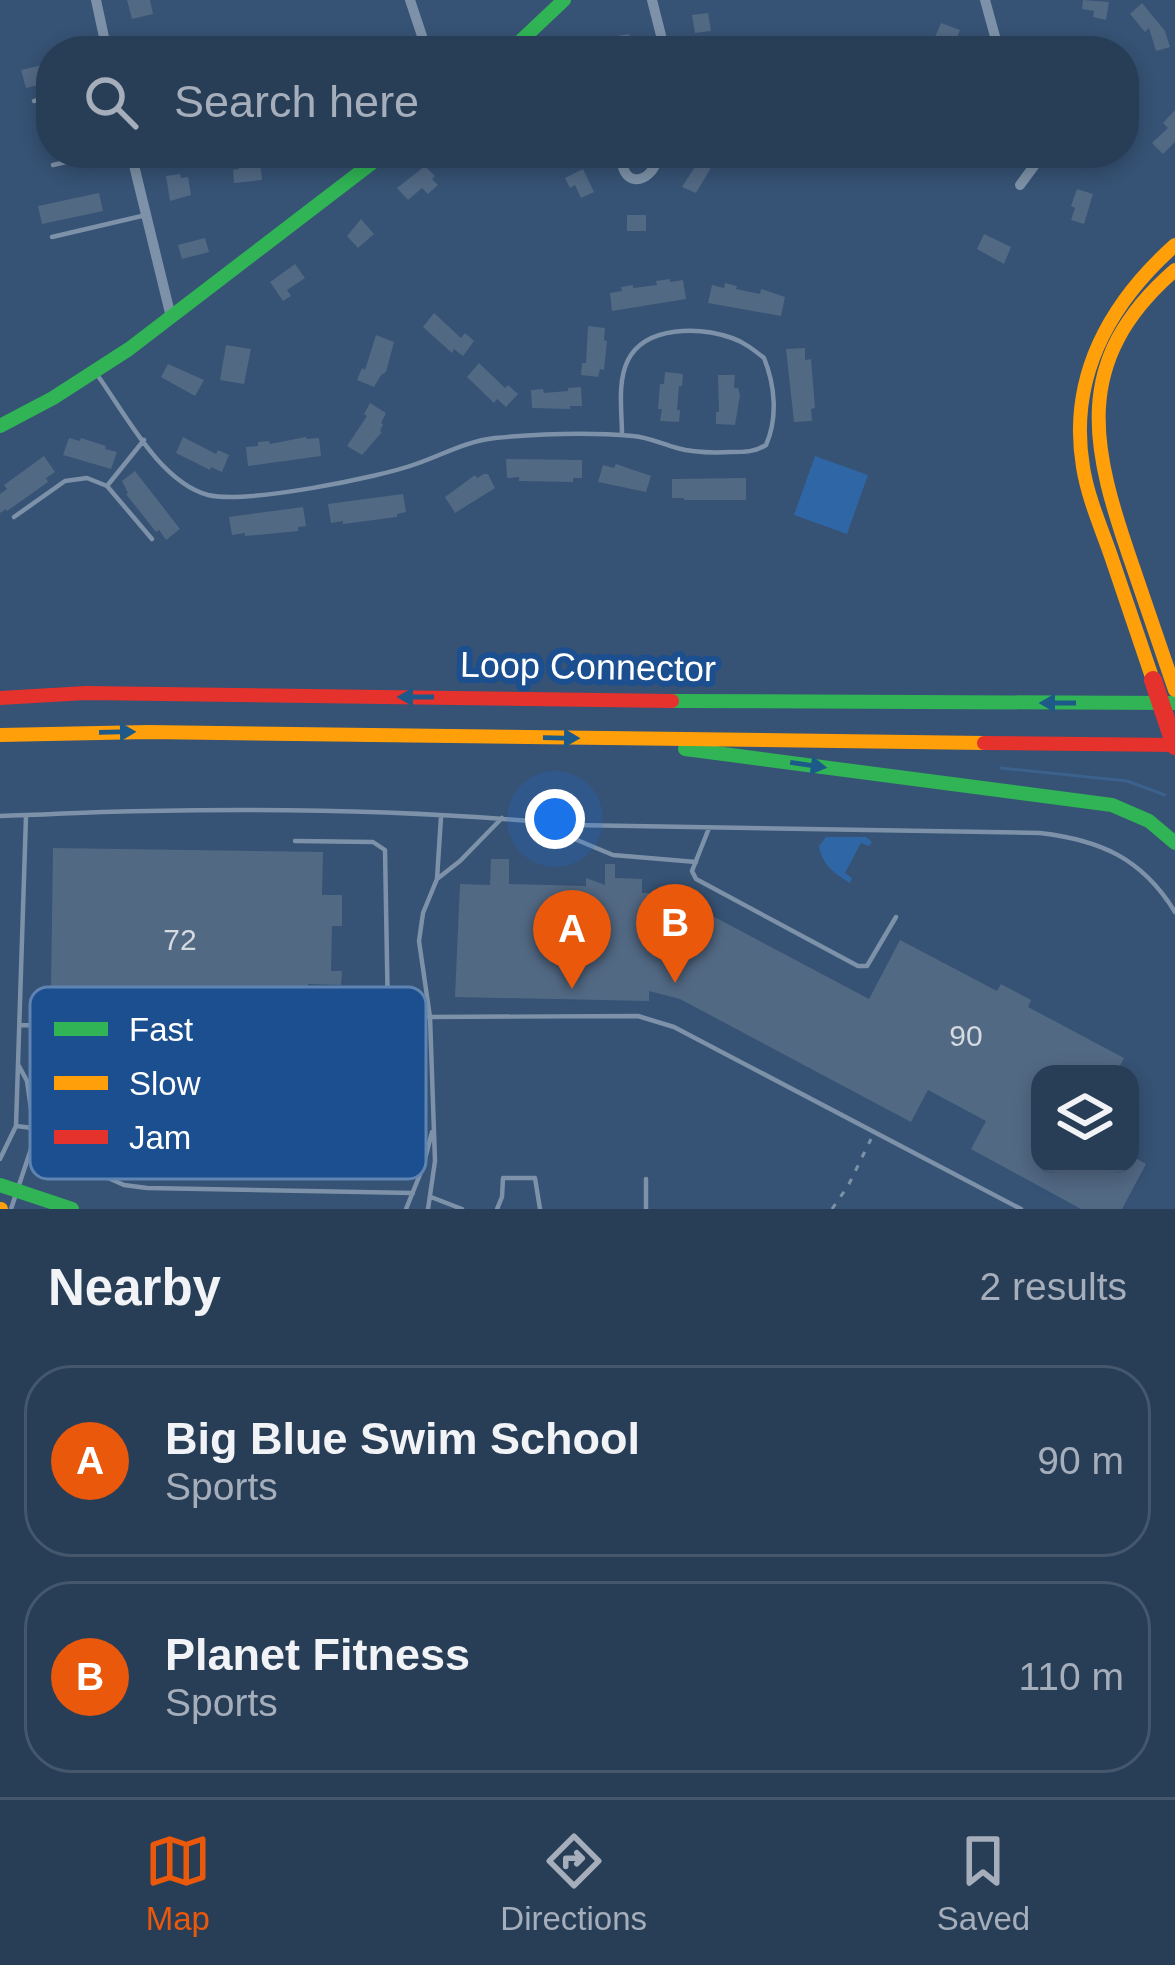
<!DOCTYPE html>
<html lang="en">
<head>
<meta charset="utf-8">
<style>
  :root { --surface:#283e57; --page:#344961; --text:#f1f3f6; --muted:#a5aeba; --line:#44576d; --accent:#ea580c }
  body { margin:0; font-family:Helvetica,sans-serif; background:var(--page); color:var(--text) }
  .controls { position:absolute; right:36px; bottom:36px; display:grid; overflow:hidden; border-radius:24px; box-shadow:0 6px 18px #0003 }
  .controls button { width:108px; height:108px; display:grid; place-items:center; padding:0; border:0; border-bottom:3px solid var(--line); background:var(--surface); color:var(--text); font:60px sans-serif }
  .you { position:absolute; left:555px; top:819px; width:42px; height:42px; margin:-30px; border:9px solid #fff; border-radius:50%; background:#1a73e8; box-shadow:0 0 0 18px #1a73e833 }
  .badge { display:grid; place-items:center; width:78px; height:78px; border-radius:50%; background:var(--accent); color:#fff; font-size:39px; font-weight:700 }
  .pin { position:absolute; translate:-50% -99px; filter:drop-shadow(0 3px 6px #0008) }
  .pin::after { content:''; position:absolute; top:63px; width:42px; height:36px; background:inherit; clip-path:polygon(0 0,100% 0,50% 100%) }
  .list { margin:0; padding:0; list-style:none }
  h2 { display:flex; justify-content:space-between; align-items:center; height:156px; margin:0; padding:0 48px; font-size:51px }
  h2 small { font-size:39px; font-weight:400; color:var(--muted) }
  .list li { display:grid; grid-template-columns:78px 1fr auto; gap:36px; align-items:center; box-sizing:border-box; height:192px; margin:0 24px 24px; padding:0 24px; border:3px solid var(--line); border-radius:48px }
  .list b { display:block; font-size:45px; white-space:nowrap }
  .list p { margin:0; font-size:39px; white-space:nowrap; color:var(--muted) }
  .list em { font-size:39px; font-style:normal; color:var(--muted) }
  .icon { flex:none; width:66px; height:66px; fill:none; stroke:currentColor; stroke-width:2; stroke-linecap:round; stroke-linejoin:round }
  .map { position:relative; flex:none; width:1175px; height:1209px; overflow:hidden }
  .search { position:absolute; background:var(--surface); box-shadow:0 6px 18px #0003; left:36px; right:36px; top:36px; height:132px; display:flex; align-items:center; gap:30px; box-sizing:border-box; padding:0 42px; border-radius:48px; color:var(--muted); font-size:45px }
  .sheet { height:588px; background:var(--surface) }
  nav { display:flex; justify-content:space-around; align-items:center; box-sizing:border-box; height:168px; border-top:3px solid var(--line); background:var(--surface); font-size:33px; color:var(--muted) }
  nav a { display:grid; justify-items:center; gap:6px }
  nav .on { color:var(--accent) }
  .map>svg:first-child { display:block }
  .green { fill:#2f66a5 }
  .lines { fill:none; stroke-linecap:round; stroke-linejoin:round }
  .stream { stroke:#3b618d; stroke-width:3 }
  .building { fill:#526984 }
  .path { stroke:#7d92a8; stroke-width:3; stroke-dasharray:6 9; stroke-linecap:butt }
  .lane { stroke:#7d92a8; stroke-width:4.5 }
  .street { stroke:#7d92a8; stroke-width:10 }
  .fast { stroke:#30b455; stroke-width:14 }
  .slow { stroke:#ff9f0a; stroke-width:14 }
  .jam { stroke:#e5322d; stroke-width:14 }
  .jam-bridge { stroke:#e5322d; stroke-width:18 }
  .oneway { fill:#1d5989 }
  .labels { text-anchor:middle; stroke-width:12; stroke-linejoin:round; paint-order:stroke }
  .number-label { font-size:30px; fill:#d4dae0 }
  .street-label { font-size:36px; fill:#fff; stroke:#1b4f8f }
  .key { fill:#1b4f8f; stroke:#5f84b1; stroke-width:3 }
  .key-label { font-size:33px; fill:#fff }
</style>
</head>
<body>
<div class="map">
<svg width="1175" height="1209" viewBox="0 0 1175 1209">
  <rect width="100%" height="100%" fill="#365274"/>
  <path class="green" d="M815 456 868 475 847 534 794 515Z
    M826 837H866L872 842 869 846 861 843 845 873 852 878 850 883C835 874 822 865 819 846Z"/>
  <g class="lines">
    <path class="stream" d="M1001 768 1127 781 1165 795"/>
  </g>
  <path class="building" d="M127 0H150L153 14 132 19Z
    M1083 0 1109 2 1106 20 1093 17 1094 11 1082 9Z
    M1142 3 1165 31 1170 47 1156 51 1149 28 1145 32 1130 14Z
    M708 13 711 31 695 33 692 15Z
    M941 23 960 30 956 40 954 39 950 51H929Z
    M629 34 632 51H614L611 37Z
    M51 63V82L26 88 21 70Z
    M1175 110V142L1163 154 1152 143 1168 128 1163 123Z
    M700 159 712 166 696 193 682 187Z
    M260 160 262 180 234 183 233 170 239 169 238 162Z
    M425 166 435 176 432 179 438 185 428 194 422 188 408 200 397 188Z
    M583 169 594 192 581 198 575 185 570 188 565 178Z
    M180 174 181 178 188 177 191 195 170 201 166 176Z
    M1077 189 1093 194 1084 224 1071 220 1075 208 1071 206Z
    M99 193 103 211 42 224 38 206Z
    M627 215H646V231H627Z
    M361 219 374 234 358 248 347 236Z
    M984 234 1011 247 1004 264 977 249Z
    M205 238 209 252 182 259 178 245Z
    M295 264 305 278 287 290 291 296 283 301 270 282Z
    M670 279V282L683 280 686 299 612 311 610 293 622 291 621 287 633 285V288L657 285 656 281Z
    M725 283 737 286 736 289 760 294 761 289 785 297 781 316 708 303 712 285 724 288Z
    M434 313 461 338 465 333 474 341 463 356 454 349 452 353 423 327Z
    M588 326 605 328 604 340 607 341 604 370 600 369 598 377 581 375 582 363H586Z
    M376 335 394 342 386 372 381 375 374 387 357 380 362 368 365 370Z
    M226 345 251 349 244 384 220 380Z
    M805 348V360L811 359 815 408 811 409 812 421 794 422 786 349Z
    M479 363 505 388 508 385 518 394 506 407 497 399 494 403 467 377Z
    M168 364 204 380 195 396 161 377Z
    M665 372 683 374 682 386H679L677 410H680L679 422 660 421 662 409H658L660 384H664Z
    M718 375H735L734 388H738L740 395 735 425 716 424V412H719Z
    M581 387 582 406H570V409L532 408 531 390 543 389 544 393 568 391V388Z
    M370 403 386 413 381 423 383 424 380 431 382 432 362 455 347 446 367 416 364 414Z
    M183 437 216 454 218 450 229 455 222 472 211 467 210 470 176 453Z
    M306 437 307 439 319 438 321 456 248 466 246 447 258 446V442L269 441 270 444Z
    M69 438 80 441 81 438 106 446 105 449 117 452 111 469 63 455Z
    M44 456 55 472 46 478 48 482 7 511 6 509 0 513V494L7 489 4 485Z
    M506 459 582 460V478H573V482L519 481V477L507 478Z
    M616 464 651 476 646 492 598 482 603 465 614 468Z
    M135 471 180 529 166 540 159 530 156 532 126 494 128 493 122 481Z
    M484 474H488L495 488 455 513 445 497 475 475 477 478Z
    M746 478V500H684V498H672V479Z
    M403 494 406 512 397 514V517L343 524V521L331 523 328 504Z
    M303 507 306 526 298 527V531L245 536V533L232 535 229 517Z
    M53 848 323 852 322 895H342V926H332L331 971H342L341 985 308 984V990H285L284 1000 126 998V1020L82 1019 83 989 51 988Z
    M491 859H509V884L586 886V878L605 885V864H615V878L642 879V893H661V902H686L869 999 900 940 997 991 1001 984 1031 1000 1028 1007 1124 1058 1116 1074H1040V1164H1130V1155L1146 1164 1122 1209H1081L971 1149 986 1121 928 1090 911 1122 680 999 649 991V1001L455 997 460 884 490 885Z"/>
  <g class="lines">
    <path class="path" d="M832 1209 848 1186 871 1139"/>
    <path class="lane" d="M34 101 51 97
      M53 165 105 153
      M52 237 146 215
      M98 376C126 415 160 482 208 495 246 504 377 478 416 464 442 455 467 441 495 438 537 434 590 432 633 436 648 437 662 444 677 448 695 453 712 453 731 452 745 452 755 452 766 445 778 418 775 385 764 358 754 350 744 342 732 338 700 327 646 325 628 360 617 382 622 412 622 435
      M107 486 152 539
      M14 517 65 481 87 478 107 486 144 440
      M0 816C49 815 99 811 148 811 290 808 432 811 573 825L1040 833C1100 840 1142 858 1175 912
      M573 825 577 840 613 855 696 862
      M709 828 692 871 696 879 858 966H867L896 917
      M295 841 373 842 385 850 388 1017
      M437 879 460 861 502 818
      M21 1025 128 1028 139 1020 176 1013 430 1017 638 1016 674 1027 1021 1209
      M16 1126 49 1130 78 1157 106 1177 124 1185 147 1188 413 1193
      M35 1137 74 1155
      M0 1159 16 1126 26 816
      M431 1197 462 1209
      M11 1209 35 1137 27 1081 19 1066
      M406 1209 423 1167 432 1132
      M428 1209 435 1161 430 1017 419 941 423 913 437 879 441 817
      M497 1209 502 1197 503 1178H535L540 1209
      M646 1209V1179"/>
    <path class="street" d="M96 0 107 51
      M410 0 427 51
      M652 0 665 51
      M985 0 999 51
      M131 153 171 317
      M623 153C617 185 650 191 660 153
      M1020 185 1034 166 1035 153"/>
    <path class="fast" d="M510 51 564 0
      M0 426 53 398 129 349 385 153
      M672 701 1175 703
      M685 749 1112 805 1149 821 1175 843
      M0 1185 72 1209"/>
    <path class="slow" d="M1175 270C1069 362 1092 449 1133 567 1147 608 1161 649 1175 690
      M1153 680C1139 639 1125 598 1111 556 1101 527 1088 498 1083 467 1068 377 1110 303 1175 245
      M0 735 148 732 984 743
      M0 1209H1"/>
    <path class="jam" d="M0 698 86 693 672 701
      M984 743 1175 745"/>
    <path class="jam-bridge" d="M1153 680 1175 746"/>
  </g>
  <defs><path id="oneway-solid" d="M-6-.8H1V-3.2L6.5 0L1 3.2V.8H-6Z" transform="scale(3)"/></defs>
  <g class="oneway">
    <use href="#oneway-solid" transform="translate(416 697) rotate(-180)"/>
    <use href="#oneway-solid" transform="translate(1058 703) rotate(-180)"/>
    <use href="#oneway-solid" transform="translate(117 732) rotate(-1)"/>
    <use href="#oneway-solid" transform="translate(561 738) rotate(1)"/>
    <use href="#oneway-solid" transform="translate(808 765) rotate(8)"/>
  </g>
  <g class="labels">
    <g class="number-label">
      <text x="180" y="950">72</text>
      <text x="966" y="1046">90</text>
    </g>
    <g class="street-label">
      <text transform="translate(588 666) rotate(1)" y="13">Loop Connector</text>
    </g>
  </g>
  <rect x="30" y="987" width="396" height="192" rx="18" class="key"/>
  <rect x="54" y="1022" width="54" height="14" fill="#30b455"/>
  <rect x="54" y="1076" width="54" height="14" fill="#ff9f0a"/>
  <rect x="54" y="1130" width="54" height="14" fill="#e5322d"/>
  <g class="key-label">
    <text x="129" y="1041">Fast</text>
    <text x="129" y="1095">Slow</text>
    <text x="129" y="1149">Jam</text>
  </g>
</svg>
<div class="controls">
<button><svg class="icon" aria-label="layers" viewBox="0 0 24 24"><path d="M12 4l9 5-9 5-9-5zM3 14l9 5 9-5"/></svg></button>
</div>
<div class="you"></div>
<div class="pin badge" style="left:572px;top:989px">A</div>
<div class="pin badge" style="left:675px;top:983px">B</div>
<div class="search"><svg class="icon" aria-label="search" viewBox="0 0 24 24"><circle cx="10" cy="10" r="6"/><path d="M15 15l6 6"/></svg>Search here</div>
</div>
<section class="sheet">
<h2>Nearby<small>2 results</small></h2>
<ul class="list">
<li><span class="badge">A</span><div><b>Big Blue Swim School</b><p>Sports</p></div><em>90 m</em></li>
<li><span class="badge">B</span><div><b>Planet Fitness</b><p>Sports</p></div><em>110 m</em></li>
</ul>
</section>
<nav>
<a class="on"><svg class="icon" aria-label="map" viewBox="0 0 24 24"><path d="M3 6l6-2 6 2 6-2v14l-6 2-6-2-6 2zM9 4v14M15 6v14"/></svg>Map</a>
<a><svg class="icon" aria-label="directions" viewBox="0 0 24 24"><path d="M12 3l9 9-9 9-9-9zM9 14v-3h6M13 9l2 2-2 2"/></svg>Directions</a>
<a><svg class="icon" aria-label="saved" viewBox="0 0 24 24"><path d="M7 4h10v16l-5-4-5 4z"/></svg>Saved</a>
</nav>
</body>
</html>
